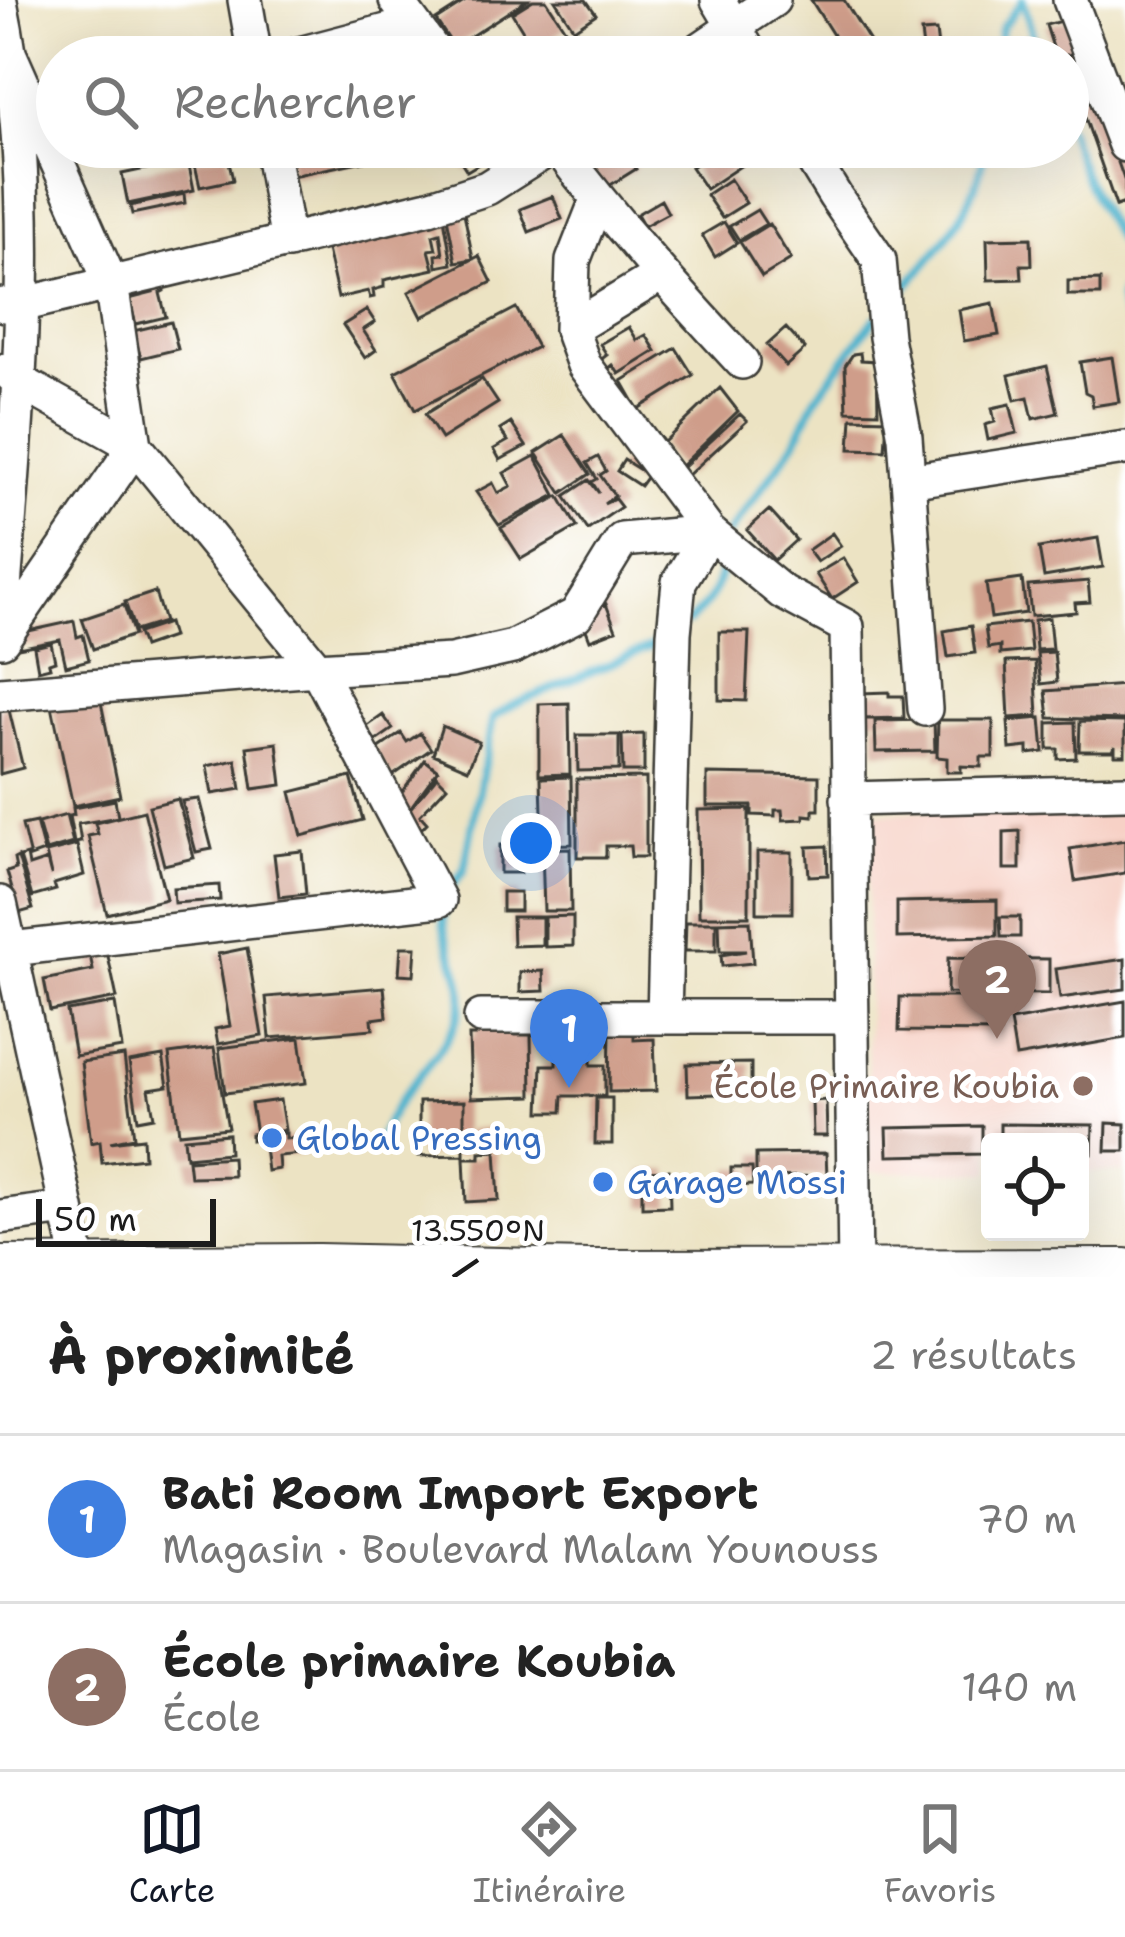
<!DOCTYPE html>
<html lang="fr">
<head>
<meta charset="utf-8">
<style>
  :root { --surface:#fff; --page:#f6f6f6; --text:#222; --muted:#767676; --line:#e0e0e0; --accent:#111827 }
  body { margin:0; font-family:"Shantell Sans",sans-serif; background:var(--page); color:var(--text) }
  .controls { position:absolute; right:36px; bottom:36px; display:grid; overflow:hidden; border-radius:12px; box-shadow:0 12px 48px #0002 }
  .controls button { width:108px; height:108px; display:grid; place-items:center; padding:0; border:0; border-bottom:3px solid var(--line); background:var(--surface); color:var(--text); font:60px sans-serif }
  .scale { position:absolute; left:36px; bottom:30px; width:180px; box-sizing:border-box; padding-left:12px; border:6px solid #1c1c1c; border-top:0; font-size:33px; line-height:42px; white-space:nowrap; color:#1c1c1c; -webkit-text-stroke:9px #fff; paint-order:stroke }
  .you { position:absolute; left:531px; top:843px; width:42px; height:42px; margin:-30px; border:9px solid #fff; border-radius:50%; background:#1a73e8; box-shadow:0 0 0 18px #1a73e833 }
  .badge { display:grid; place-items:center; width:78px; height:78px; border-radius:50%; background:var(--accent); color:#fff; font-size:39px; font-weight:700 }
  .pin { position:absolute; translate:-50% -99px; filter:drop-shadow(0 3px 6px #0008) }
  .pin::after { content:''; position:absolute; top:63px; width:42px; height:36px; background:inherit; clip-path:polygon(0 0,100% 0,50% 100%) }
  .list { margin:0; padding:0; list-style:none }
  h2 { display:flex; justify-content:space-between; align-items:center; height:156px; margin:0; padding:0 48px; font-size:51px }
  h2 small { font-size:39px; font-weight:400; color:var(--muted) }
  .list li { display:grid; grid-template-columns:78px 1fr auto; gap:36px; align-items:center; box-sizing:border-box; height:168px; padding:0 48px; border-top:3px solid var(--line) }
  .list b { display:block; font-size:45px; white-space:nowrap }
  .list p { margin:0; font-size:39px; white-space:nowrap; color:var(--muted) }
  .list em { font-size:39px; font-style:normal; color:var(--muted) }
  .icon { flex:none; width:66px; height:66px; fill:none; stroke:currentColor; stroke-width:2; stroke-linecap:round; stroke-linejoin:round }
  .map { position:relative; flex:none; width:1125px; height:1277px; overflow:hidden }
  .search { position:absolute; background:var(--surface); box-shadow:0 12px 48px #0002; left:36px; right:36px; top:36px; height:132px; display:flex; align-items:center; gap:30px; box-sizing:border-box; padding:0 42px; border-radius:66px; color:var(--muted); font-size:45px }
  .sheet { height:492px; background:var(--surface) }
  nav { display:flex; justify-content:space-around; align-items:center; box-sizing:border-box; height:168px; border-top:3px solid var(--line); background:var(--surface); font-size:33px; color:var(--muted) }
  nav a { display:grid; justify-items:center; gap:6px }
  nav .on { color:var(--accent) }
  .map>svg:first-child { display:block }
  .built { fill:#f7d1c6 }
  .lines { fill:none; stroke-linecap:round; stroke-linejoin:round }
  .stream { stroke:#4fb4ce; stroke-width:8 }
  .building { fill:#cf9d8a }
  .minor-casing { stroke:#3b3a35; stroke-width:38 }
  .major-casing { stroke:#3b3a35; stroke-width:46 }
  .minor { stroke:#fff; stroke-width:33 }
  .major { stroke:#fff; stroke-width:42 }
  .ticks { fill:none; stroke:#1c1c1c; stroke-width:4.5 }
  .education-dot { fill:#8d6e63; stroke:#fff; stroke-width:4.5 }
  .shop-dot { fill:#3f7fe0; stroke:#fff; stroke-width:4.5 }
  .labels { text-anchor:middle; stroke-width:10; stroke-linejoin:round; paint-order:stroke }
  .education-label { font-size:33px; fill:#785e54; stroke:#fff; text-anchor:end }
  .shop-label { font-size:33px; fill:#366cbe; stroke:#fff; text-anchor:start }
  .ticks-label { font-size:30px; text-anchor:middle; fill:#1c1c1c; stroke:#fff; stroke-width:10; stroke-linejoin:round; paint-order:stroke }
</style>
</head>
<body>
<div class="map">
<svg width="1125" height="1277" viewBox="0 0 1125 1277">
  <rect width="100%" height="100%" fill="#fff"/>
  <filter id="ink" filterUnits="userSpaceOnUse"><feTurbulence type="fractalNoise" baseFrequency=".00833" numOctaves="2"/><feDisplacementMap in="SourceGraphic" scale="24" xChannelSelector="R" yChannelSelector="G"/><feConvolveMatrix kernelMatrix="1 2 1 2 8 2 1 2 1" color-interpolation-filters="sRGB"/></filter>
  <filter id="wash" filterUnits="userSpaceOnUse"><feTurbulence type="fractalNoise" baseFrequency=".004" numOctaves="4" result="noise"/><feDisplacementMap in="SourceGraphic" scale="48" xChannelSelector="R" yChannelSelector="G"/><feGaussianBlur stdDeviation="2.7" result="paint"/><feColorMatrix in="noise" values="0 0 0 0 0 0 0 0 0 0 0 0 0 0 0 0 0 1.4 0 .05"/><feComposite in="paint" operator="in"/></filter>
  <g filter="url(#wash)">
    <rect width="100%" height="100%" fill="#ece3c3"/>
    <path class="built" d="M1125 805V1172H1080V1142H990V1172H868V814Z"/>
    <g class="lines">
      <path class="stream" d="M1023 0 1032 32 1034 57
        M997 57 1001 28 1023 0
        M1068 128C1079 170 1101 214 1125 250
        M1125 284 1120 299 1125 316
        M894 300C935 254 977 210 985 147
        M729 533 795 443 815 399 875 318
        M688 622C709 604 719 588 723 559
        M447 893 464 870 493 718 511 706 652 646 666 638
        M374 1147C382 1133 389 1118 397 1105 417 1074 459 1037 462 1000 465 969 438 940 444 908"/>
    </g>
    <g id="blocks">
      <path class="building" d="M467 0H527L454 47 436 20Z
        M533 0H546L565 29 534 49 512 13Z
        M555 0H586L596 14 574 29Z
        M811 0H844L877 53 871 57H847Z
        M1068 19 1078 53 1056 57 1046 25Z
        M936 31 939 56 924 57 921 32Z
        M1084 67 1125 182V203L1116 206 1080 103 1073 105 1068 90V72Z
        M286 147H421V149L292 176Z
        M452 147H497L500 151 467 171Z
        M603 147H622L636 169 604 189 585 159Z
        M721 147H769L706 189 691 167Z
        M855 147H886L889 152 867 166Z
        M227 153 233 180 200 187 194 160Z
        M188 160 194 190 128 204 122 174Z
        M730 179 746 203 722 218 706 195Z
        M184 194 185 203 132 214 130 206Z
        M553 196 562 219 529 232 520 209Z
        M661 200 668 213 644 226 637 214Z
        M757 210 766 224 739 240 730 226Z
        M464 213 473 259 456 262 447 217Z
        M444 218 452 264 437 267 436 255 443 254 440 233 433 235 436 249 429 250 434 269 384 280V287L373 290 374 297 370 298 368 291 338 298 326 245Z
        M724 222 737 243 715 257 702 235Z
        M769 224 791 259 762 277 740 242Z
        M1031 238 1032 265H1021L1022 279 988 280 987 239Z
        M479 256 492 282 422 317 409 292Z
        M161 275 164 291 160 293 166 317 136 324 129 299 153 293 149 278Z
        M1100 280V295H1068V281Z
        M993 303 999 335 964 341 959 310Z
        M516 308 537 347 415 410 395 372Z
        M367 310 375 322 363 330 376 350 365 358 343 325Z
        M171 322 178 349 141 358 133 331Z
        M629 327 637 340 646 335 656 351 619 374 613 365 605 371 599 361 607 355 600 344Z
        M786 328 805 349 786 366 767 345Z
        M676 348 693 375 638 409 622 381Z
        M860 353 861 360 877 361 878 412 847 411 845 366 853 354Z
        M1112 357 1119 402 1093 406 1091 395 1085 392 1080 362Z
        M1047 366 1058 413 1033 419 1028 397 1015 400 1009 375Z
        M482 379 498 403 441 439 425 414Z
        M720 388 738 411 679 468 661 445Z
        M1010 404 1017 433 988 440 985 425 995 422 992 408Z
        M740 414 747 421 687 476 681 469Z
        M852 418 887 419 885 450 850 449Z
        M511 423 526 446 500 460 494 449 508 441 500 430Z
        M564 435 590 474 562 493 536 453Z
        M535 456 556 495 499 525 476 492 493 483 498 493 511 486 504 473Z
        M598 457 606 471 600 475 615 496 604 504 615 499 621 507 588 530 565 496 589 480 599 493 592 482 597 479 587 463Z
        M624 460 648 475 640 486 617 471Z
        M559 496 577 527 521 559 501 528Z
        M769 510 796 540 774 560 747 530Z
        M832 533 841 546 817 562 808 550Z
        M1098 538 1103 567 1044 577 1039 548Z
        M843 558 858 582 832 599 816 574Z
        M1022 579 1026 613 991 618 986 584Z
        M1088 581 1090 602 1075 603 1076 612 1031 616 1028 586Z
        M155 592 164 622 135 631 125 602Z
        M606 604 616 630 590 640 580 614Z
        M124 605 134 635 93 649 82 619Z
        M1049 618 1052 649 1036 650 1034 620Z
        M74 621 77 637 83 635 89 660 66 666 60 640 18 648 15 634Z
        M1028 622 1031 651 1000 654V646L988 648 985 627Z
        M168 623 172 637 143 647 138 633Z
        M971 626 975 653 948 657 944 631Z
        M719 632H749L746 701 719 700Z
        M51 643 55 661 49 663 50 667 38 670 34 647Z
        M1054 652 1057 682 1041 684 1037 653Z
        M1035 661 1038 716 1009 718 1006 662Z
        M1125 685V720L1049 718 1046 691Z
        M889 692V696H903L904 718 860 719V693Z
        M100 697 120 796 73 806 52 706Z
        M569 703 570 774 539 775V704Z
        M8 706 23 768 0 774V708Z
        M383 715 393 729 376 741 366 727Z
        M1041 718 1044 752 1028 754V747L1010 749 1008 721Z
        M934 720 935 751 876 752 875 721Z
        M938 720H993V757H981V767L961 766V772H947V758L937 757Z
        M1080 721 1125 722V755H1115V746L1113 751H1079Z
        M1075 722 1076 758 1058 759V749H1048V723Z
        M442 726 479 742 468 769 433 754Z
        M401 733 407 742 420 733 431 749 391 777 375 751Z
        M644 734V772H623L622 735Z
        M577 735H619V770L578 771Z
        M277 743 282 785 253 789 247 747Z
        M236 760 241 789 212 794 207 766Z
        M425 760 438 770 408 811 437 776 447 786 420 815 427 823 416 834 391 807Z
        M707 774 819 776V810H813V816L804 815V819L783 820 782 810H775V816L752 815V806H707Z
        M351 777 363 820 302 836 291 792Z
        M571 777 572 844 538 845V814L542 813 541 778Z
        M646 778V857H631L630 846H606V857H577V779Z
        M178 799 194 858 164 865 149 806Z
        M199 799 212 849 196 852 182 801Z
        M115 800 118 817 78 824 81 842 74 843 69 816 74 815 73 808Z
        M749 809V916H699L698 810Z
        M144 811 166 899 107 914 88 836 98 834 95 823Z
        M66 815 73 843 46 851 38 823Z
        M36 822 44 852 30 857 22 825Z
        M1020 831V869H1004V832Z
        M513 840H521L520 873H500V845H513Z
        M1125 840V873L1075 881 1070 849Z
        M77 845 84 875 54 884 56 890 32 897 20 857 27 855 29 866 47 860 51 875 46 853Z
        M827 846 828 875 809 876 807 847Z
        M570 848 571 911H544L542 849Z
        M302 851 306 894 279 897 274 854Z
        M757 852H792V913H757Z
        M18 857 33 909 19 913 7 872 16 869 14 859Z
        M219 885 220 900 174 903 173 888Z
        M502 892H520V911H502Z
        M997 900V936L897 938V902Z
        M573 916V946L545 947V917Z
        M512 917H542V945L513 946Z
        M1000 917H1020V937H1001Z
        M750 921 753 963 722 966 721 955 746 951H720L719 922Z
        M686 922H716V951H685Z
        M106 947 117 998 50 1011 44 980 93 970 89 950Z
        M401 947H416L414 975 399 974Z
        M247 948 262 1036 218 1044 215 1029 230 1026 218 954Z
        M948 958 1049 959V994L947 993Z
        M1125 959V989L1060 998 1056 969Z
        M543 971 544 991 520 992V972Z
        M384 987 387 1017 372 1019 373 1029 270 1038 266 997Z
        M900 997H1001L1000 1032 899 1031Z
        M1125 1001V1038L1016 1057 1010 1021Z
        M115 1003 122 1048 75 1056 67 1011Z
        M516 1026V1035H531L532 1096 471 1098 469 1036H475V1027Z
        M610 1029H634V1040L654 1039 656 1091 609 1092Z
        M300 1038 306 1083 225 1093 219 1048Z
        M556 1040 583 1041V1050L591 1051V1065H605V1096H563L562 1112H540L542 1065H556Z
        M214 1048 228 1128 179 1133 169 1054Z
        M124 1056 134 1137 110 1142 143 1138 144 1158 102 1163 100 1141 91 1143 81 1062Z
        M163 1056 168 1086 149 1089 154 1117 138 1120 129 1062Z
        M751 1063V1093L688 1095 687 1064Z
        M596 1098H612V1144H595Z
        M280 1100 285 1130 259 1135 286 1133V1139L312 1137 313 1153 278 1156 279 1169 267 1171 263 1138 251 1140V1134L256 1133 251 1104Z
        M826 1100 827 1136H813L812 1101Z
        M464 1101V1155L419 1156V1102Z
        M1107 1123 1125 1124V1151H1106Z
        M1000 1124 1093 1125 1092 1154H1080V1142H1000Z
        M982 1126V1154L888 1156 887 1128Z
        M492 1128 493 1146 469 1147 468 1130Z
        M228 1134 229 1153 186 1157 184 1138Z
        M496 1151 499 1200 466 1202 464 1158H480V1152Z
        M826 1153 827 1176 756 1177V1154Z
        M232 1157 233 1176 190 1177 188 1160Z
        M731 1168H752L753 1185 731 1186Z
        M669 1170 670 1206 642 1207V1171Z"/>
    </g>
  </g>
  <g filter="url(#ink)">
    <use href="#blocks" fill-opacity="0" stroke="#3b3a35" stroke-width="3"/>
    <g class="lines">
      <defs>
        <path id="minor" d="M245 0 255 57
          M396 0 438 57
          M718 0 752 57
          M1070 0 1125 145
          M0 1C42 204 15 434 0 640
          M9 53 111 283 135 446 317 669 439 900 11 949
          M288 57 413 24
          M689 57 773 0
          M271 147 288 242
          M558 147C615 223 677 292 742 362
          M805 147 835 196 879 260 886 337 905 437 925 709
          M597 200 573 261 571 329 584 365 709 532 782 592 847 627 855 1272
          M4 305H21L429 207 487 188 552 147
          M571 329 660 275
          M908 481 1125 448
          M2 640 135 446 17 380 6 370
          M0 694 317 669 451 661 513 647 576 615 622 540 709 532
          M848 799 1125 792
          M0 903 80 1268
          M481 1017H851
          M664 1017 674 633 679 582 709 532
          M0 1217 67 1208"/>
        <path id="major" d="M0 1267 318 1265 588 1271 1125 1270"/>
      </defs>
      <use href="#minor" class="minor-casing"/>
      <use href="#major" class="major-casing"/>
      <use href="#minor" class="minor"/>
      <use href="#major" class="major"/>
    </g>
  </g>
  <path class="ticks" d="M453 1277 478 1260"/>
  <circle class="education-dot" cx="1083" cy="1086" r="12"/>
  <g class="shop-dot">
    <circle cx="272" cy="1138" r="12"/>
    <circle cx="603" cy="1182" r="12"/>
  </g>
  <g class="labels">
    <g class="education-label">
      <text x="1059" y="1098">École Primaire Koubia</text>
    </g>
    <g class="shop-label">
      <text x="296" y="1150">Global Pressing</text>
      <text x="627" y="1194">Garage Mossi</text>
    </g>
  </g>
  <g class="ticks-label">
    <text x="478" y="1241">13.550°N</text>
  </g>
</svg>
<div class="controls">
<button><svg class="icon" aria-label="locate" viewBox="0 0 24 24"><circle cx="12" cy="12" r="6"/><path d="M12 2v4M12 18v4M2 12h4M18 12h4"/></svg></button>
</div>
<div class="scale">50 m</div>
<div class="you"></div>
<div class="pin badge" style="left:569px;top:1088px;background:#3f7fe0">1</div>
<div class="pin badge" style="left:997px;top:1039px;background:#8d6e63">2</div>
<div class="search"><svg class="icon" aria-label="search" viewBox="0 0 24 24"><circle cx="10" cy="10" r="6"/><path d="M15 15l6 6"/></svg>Rechercher</div>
</div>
<section class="sheet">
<h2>À proximité<small>2 résultats</small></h2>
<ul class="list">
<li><span class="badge" style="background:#3f7fe0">1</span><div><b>Bati Room Import Export</b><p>Magasin · Boulevard Malam Younouss</p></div><em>70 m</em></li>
<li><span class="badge" style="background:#8d6e63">2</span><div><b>École primaire Koubia</b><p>École</p></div><em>140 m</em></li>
</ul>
</section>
<nav>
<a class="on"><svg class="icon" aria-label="map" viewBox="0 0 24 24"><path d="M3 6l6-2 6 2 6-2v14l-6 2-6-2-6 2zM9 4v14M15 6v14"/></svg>Carte</a>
<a><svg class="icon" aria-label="directions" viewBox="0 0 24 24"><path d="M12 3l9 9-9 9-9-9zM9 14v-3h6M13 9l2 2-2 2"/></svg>Itinéraire</a>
<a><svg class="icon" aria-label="saved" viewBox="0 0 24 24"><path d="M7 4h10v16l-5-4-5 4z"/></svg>Favoris</a>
</nav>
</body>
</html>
